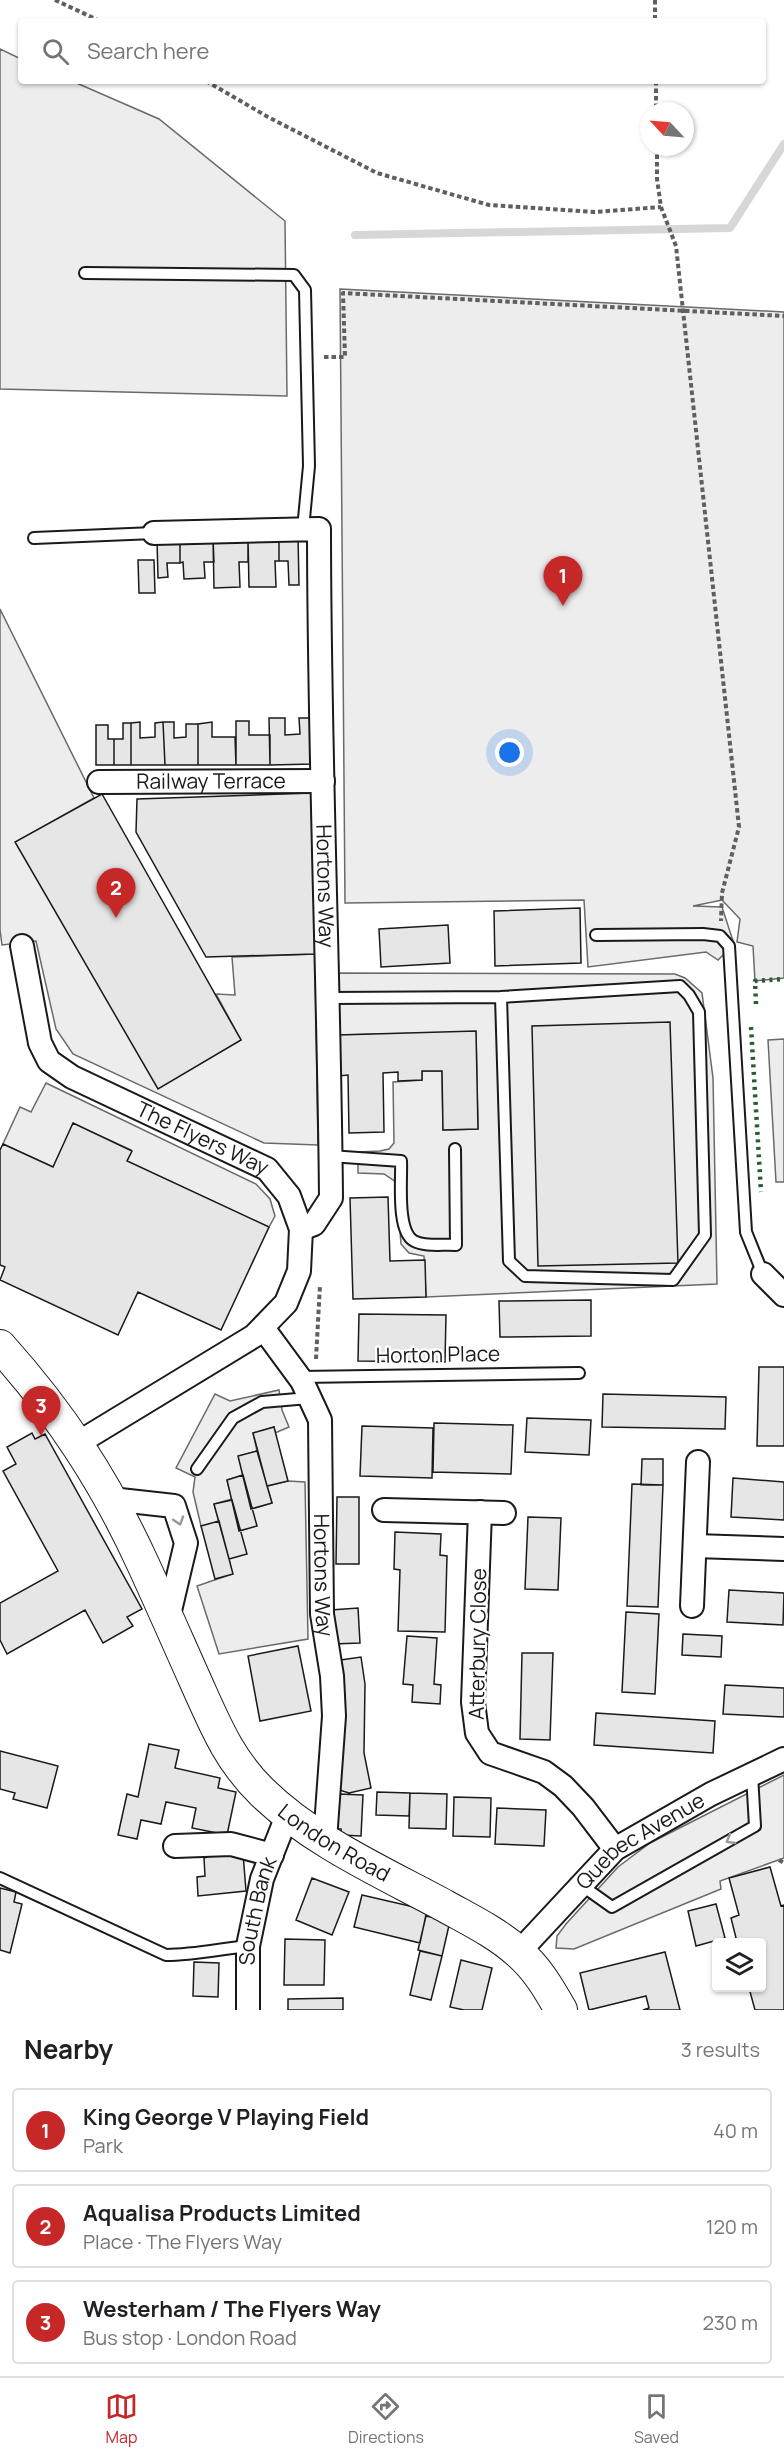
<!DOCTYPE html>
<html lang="en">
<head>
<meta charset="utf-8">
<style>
  :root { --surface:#fff; --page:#f6f6f6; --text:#202124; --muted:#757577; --line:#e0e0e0; --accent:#c62828 }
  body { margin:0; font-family:Manrope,sans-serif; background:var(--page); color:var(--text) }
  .controls { position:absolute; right:18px; bottom:18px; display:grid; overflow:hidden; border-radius:6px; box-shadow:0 2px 4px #0004 }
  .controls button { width:54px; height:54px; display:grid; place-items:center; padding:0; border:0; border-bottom:2px solid var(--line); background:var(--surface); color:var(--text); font:30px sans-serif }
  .compass { position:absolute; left:640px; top:102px; width:54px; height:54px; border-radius:50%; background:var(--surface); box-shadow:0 2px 4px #0004; rotate:296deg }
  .you { position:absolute; left:510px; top:753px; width:21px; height:21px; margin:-15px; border:4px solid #fff; border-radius:50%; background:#1a73e8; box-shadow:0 0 0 9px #1a73e833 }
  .badge { display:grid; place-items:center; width:39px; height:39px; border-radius:50%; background:var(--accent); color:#fff; font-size:20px; font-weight:700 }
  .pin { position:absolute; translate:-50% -50px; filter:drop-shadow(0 2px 3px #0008) }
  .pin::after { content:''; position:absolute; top:32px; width:21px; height:18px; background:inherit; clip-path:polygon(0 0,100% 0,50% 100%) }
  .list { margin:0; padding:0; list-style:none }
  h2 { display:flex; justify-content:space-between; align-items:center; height:78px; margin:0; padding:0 24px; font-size:26px }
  h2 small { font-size:20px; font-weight:400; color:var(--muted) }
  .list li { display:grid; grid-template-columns:39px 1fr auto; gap:18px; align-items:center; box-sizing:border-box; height:84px; margin:0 12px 12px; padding:0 12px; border:2px solid var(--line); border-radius:6px }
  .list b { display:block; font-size:22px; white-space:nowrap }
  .list p { margin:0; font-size:20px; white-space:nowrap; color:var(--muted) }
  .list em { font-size:20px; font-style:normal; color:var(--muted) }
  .icon { flex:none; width:33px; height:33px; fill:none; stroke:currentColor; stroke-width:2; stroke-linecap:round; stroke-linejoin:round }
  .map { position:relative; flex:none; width:784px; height:2010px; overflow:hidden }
  .search { position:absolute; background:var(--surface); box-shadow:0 2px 4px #0004; left:18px; right:18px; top:18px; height:66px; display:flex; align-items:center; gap:15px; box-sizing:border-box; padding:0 21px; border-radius:6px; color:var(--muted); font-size:22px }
  .sheet { height:366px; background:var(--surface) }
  nav { display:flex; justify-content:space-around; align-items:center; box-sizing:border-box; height:84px; border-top:2px solid var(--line); background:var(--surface); font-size:16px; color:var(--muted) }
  nav a { display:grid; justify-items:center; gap:3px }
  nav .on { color:var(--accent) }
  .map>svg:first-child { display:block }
  .built { fill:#ededed; stroke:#6a6a6a; stroke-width:1.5 }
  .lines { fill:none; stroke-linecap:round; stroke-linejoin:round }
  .stream { stroke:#d7d7d7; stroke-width:8 }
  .building { fill:#e6e6e6; stroke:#1a1a1a; stroke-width:1.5 }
  .lane-casing { stroke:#1a1a1a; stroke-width:14 }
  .street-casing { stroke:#1a1a1a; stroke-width:26 }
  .secondary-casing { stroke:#1a1a1a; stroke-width:34 }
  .path { stroke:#5f5f5f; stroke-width:4; stroke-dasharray:4.5 3; stroke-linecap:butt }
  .lane { stroke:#fff; stroke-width:10 }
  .street { stroke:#fff; stroke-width:22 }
  .secondary { stroke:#fff; stroke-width:32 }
  .hedge { stroke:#2b5a34; stroke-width:4.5; stroke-dasharray:3 4.5; stroke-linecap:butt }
  .oneway { stroke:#989898 }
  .labels { text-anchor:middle; stroke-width:4.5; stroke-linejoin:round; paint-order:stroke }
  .street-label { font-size:21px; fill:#1a1a1a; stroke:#fff }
</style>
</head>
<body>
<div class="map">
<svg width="784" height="2010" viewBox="0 0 784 2010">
  <rect width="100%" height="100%" fill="#fff"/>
  <path class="built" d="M0 49 21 59V81H72L159 119 285 221 287 396 0 389Z
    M340 289 784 312V978L755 981 753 946 737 942 740 919 722 900 693 906 722 907 734 944 718 960 706 952 588 967 584 900 345 903Z
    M0 609 94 798 16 842 158 1088 241 1040 216 994 235 995 232 957 315 954 318 1145 264 1143 73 1054 56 1029 36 941 2 945 0 930Z
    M338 973 675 974 685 978 702 993 713 1078 717 1284 426 1297 424 1256 409 1253 401 1244 396 1182 384 1174 358 1173V1152L380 1151 389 1149 394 1143 393 1082 422 1080V1071H442L443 1130 478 1129 476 1032 338 1035Z
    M784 1039V1182H776L768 1040Z
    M46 1083 256 1184 270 1199 275 1216 269 1227 127 1161 131 1150 74 1124 53 1167 3 1144 20 1107 31 1112Z
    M279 1390 282 1410 289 1427 275 1433 274 1427 253 1433 257 1451 239 1456 243 1475 227 1480 232 1499 214 1504 219 1522 201 1526 193 1492 195 1477 176 1468 215 1394 230 1401Z
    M288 1481 305 1482 308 1639 219 1654 197 1586 232 1574 229 1559 239 1531 256 1526 251 1509 272 1503 267 1486Z
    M784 1775V1858L720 1881 721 1889 574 1949 556 1948 557 1936 566 1924 618 1867 650 1843Z"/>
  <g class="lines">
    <path class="stream" d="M355 235 730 228 784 144"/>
  </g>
  <path class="building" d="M298 536 299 585H289L288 561H279V537Z
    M279 537V561H275L276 587H249L248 538Z
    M248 538V562H239L240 587 214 588 213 539Z
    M180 539H213L214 562H204L205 578 184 579 183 562 180 563Z
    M180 539V563H167L168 577 158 578 157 540Z
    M138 560H154L155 593H139Z
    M269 718H285V735L300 734 299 718H312L313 764 270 765Z
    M236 721H249V735H270V765H236Z
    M140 722V738L155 737V723L163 722 165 765H131V723Z
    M163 722H174V738L186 737V724H198V765H165Z
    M212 722V737H235L236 765H198V724Z
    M123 723H131V765H114V739H123Z
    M96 725H108V739H114V765H96Z
    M311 793 315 954 206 957 136 832 137 799Z
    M102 794 241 1040 158 1089 15 842Z
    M580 908 581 963 495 966 494 911Z
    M448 925 450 963 381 967 379 929Z
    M670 1022 678 1263 538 1266 532 1026Z
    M476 1031 478 1129 443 1130 442 1071H422V1080L398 1081V1072L383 1073 384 1132 349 1133 348 1075 339 1076 338 1035Z
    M73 1123 132 1151 127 1161 269 1227 221 1330 138 1292 118 1335 0 1280 5 1267 0 1265V1150L3 1144 53 1167Z
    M388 1197 390 1261 425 1260 426 1297 353 1299 350 1198Z
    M591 1300V1336L500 1337 499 1301Z
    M359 1314 446 1315 445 1362 358 1361Z
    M759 1367H784V1446H757Z
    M603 1394 726 1397 725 1429 602 1427Z
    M527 1418 591 1420 589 1455 525 1452Z
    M434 1423 513 1425 511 1474 433 1472Z
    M362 1426 433 1428 432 1478 360 1476Z
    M274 1427 288 1481 267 1486 253 1433Z
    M32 1433 35 1439 45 1434 142 1609 127 1617 133 1626 103 1643 85 1610 7 1654 0 1640V1603L58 1571 3 1471 16 1464 7 1447Z
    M257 1451 272 1503 251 1509 238 1456Z
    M642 1459H663V1485H641Z
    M243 1475 257 1526 239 1531 227 1480Z
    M733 1478 784 1482V1520L731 1517Z
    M632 1484 663 1485 658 1607 627 1606Z
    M337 1497H359V1564H336Z
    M232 1500 247 1554 229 1559 214 1504Z
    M528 1517 561 1518 558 1590 525 1589Z
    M219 1521 233 1574 215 1579 201 1526Z
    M395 1532 441 1534 440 1555 447 1556 445 1632 398 1631 400 1570 394 1569Z
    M729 1590 784 1593 783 1625 727 1622Z
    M358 1608 360 1643 333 1644 331 1610Z
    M626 1612 659 1614 655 1694 622 1692Z
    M683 1634 722 1636 721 1657 682 1655Z
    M407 1636 437 1638 434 1684 441 1685 440 1704 412 1702 413 1685 403 1684Z
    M298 1646 311 1711 260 1721 248 1656Z
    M522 1653H553L550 1740 520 1739Z
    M361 1657 365 1684 364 1753 371 1788 349 1793 336 1789 334 1661Z
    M725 1685 784 1688V1717L723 1714Z
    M596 1713 715 1721 713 1753 594 1745Z
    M149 1744 179 1750 175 1768 220 1778 218 1788 236 1792 227 1835 192 1828 196 1808 166 1802 161 1824 141 1820 137 1839 118 1835 127 1794 138 1797Z
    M0 1751 58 1766 47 1808 13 1799 15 1793 0 1789Z
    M377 1792 410 1793 409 1816 376 1815Z
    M410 1793 447 1794 446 1829 409 1828Z
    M339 1794 363 1795 361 1836 341 1835V1829H337Z
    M454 1797 491 1798 490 1837 453 1836Z
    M497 1808 546 1810 544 1846 495 1844Z
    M243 1853 246 1891 198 1896 197 1877 205 1876 204 1858 213 1855Z
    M770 1867 781 1906 784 1905V2010H755L749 1988H762V1942H737L731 1918 739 1915 729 1878Z
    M312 1878 349 1892 332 1935 296 1920Z
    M0 1888 16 1892 14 1902 22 1904 10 1953 0 1950Z
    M362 1895 427 1910 420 1943 354 1927Z
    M716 1904 725 1938 696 1946 688 1911Z
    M426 1916 450 1921 442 1956 418 1950Z
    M285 1939 325 1940 324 1985H284Z
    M420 1951 442 1956 431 2000 410 1995Z
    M665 1952 680 2010H643L649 2008 646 1996 589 2010 580 1973Z
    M461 1960 492 1968 482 2010H464L450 2007Z
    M194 1962 219 1963 218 1997 193 1996Z
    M343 1998V2010H288V1999Z"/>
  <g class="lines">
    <defs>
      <path id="lane" d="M85 273 294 275 305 290 309 466 303 529
        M34 538 154 533
        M596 935 703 934 720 936 729 946 746 1232 763 1274
        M329 998 501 997 509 1261 525 1276 673 1280 705 1235 699 1012 689 995 680 986 501 997
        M330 1156 401 1161C402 1179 396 1231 414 1241 425 1247 443 1244 456 1245L455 1149
        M300 1377 579 1373
        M197 1469 233 1418 262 1402 309 1398
        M0 1878 166 1955C193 1955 220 1949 248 1946
        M581 1885 612 1907 755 1826 752 1775"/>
      <g id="street">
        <path id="s1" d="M154 533 319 529C319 752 329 975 331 1198L314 1224 301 1229"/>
        <path id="s2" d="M99 782 323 781"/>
        <path id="s3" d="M22 946 40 1043 49 1061 72 1077 267 1169 289 1196 301 1229 299 1271 286 1303 254 1336 78 1443"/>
        <path d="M763 1274 784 1295"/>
        <path id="s4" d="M263 1328 302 1381 320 1420 322 1614 332 1676 334 1716 325 1840"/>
        <path d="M111 1499 174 1506 186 1543 168 1619"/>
        <path d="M384 1510 504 1513"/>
        <path d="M480 1512 473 1702 477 1733 490 1753 544 1772 563 1786 583 1807 615 1849"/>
        <path d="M695 1546 784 1549"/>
        <path d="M692 1606 698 1462"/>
        <path d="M175 1846 231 1844 272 1855"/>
        <path id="s5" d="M519 1952 615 1849 711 1794 784 1759"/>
        <path id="s6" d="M248 2010V1946L262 1879 287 1816"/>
      </g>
      <g id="secondary">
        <path id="s7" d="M0 1346C61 1414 105 1481 143 1564 161 1603 178 1642 195 1680 214 1722 228 1759 262 1792 312 1841 384 1873 445 1906 470 1920 497 1933 518 1952 537 1968 549 1989 561 2010"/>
      </g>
    </defs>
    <use href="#lane" class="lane-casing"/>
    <use href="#street" class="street-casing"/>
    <use href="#secondary" class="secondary-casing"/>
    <path class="path" d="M55 0 100 21
      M655 0V21
      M206 81 268 117 377 173 489 205 595 212 661 207
      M656 81V111
      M657 147V179L661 207 676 246 739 827 722 893 721 921
      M324 357H345L343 293 784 316
      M316 1359 320 1285
      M779 1860 784 1863"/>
    <use href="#lane" class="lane"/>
    <use href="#street" class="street"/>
    <use href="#secondary" class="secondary"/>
    <path class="hedge" d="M756 1004 755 981 784 979
      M751 1027 761 1192"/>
  </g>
  <defs><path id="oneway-chevron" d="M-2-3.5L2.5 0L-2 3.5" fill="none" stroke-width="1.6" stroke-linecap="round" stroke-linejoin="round" transform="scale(1.5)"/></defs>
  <g class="oneway">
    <use href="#oneway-chevron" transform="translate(179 1521) rotate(72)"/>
    <use href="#oneway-chevron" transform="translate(730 1840) rotate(150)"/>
  </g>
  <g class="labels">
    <g class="street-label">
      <text dy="7" stroke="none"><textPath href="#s2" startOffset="112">Railway Terrace</textPath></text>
      <text dy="7" stroke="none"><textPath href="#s1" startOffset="522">Hortons Way</textPath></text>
      <text dy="7" stroke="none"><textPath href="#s3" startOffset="291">The Flyers Way</textPath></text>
      <text transform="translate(438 1355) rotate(-1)" y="7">Horton Place</text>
      <text dy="7" stroke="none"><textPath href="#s4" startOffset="264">Hortons Way</textPath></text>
      <text transform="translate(478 1644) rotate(-89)" y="7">Atterbury Close</text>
      <text dy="7" stroke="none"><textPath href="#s7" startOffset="609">London Road</textPath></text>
      <text dy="7" stroke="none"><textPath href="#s5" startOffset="166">Quebec Avenue</textPath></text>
      <text dy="7" stroke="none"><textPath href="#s6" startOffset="100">South Bank</textPath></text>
    </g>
  </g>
</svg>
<div class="controls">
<button><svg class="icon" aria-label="layers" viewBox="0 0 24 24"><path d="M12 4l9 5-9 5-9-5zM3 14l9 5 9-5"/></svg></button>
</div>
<svg class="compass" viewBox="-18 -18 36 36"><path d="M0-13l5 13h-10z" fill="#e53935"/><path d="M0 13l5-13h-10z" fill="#757577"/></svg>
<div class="you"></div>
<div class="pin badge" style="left:563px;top:606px">1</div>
<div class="pin badge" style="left:116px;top:918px">2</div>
<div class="pin badge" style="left:41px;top:1436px">3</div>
<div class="search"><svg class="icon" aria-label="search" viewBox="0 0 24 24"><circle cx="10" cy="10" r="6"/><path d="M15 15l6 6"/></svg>Search here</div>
</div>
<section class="sheet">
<h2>Nearby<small>3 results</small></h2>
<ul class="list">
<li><span class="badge">1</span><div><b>King George V Playing Field</b><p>Park</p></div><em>40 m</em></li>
<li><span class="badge">2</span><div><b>Aqualisa Products Limited</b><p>Place · The Flyers Way</p></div><em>120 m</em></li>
<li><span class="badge">3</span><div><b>Westerham / The Flyers Way</b><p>Bus stop · London Road</p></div><em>230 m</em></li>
</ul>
</section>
<nav>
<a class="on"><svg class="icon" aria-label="map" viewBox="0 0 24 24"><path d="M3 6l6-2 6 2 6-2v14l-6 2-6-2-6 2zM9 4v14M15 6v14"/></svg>Map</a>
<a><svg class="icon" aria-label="directions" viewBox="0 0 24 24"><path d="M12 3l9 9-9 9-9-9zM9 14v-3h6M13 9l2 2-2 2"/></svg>Directions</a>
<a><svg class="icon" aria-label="saved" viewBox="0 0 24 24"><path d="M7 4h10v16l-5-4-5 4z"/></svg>Saved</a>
</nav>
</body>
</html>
